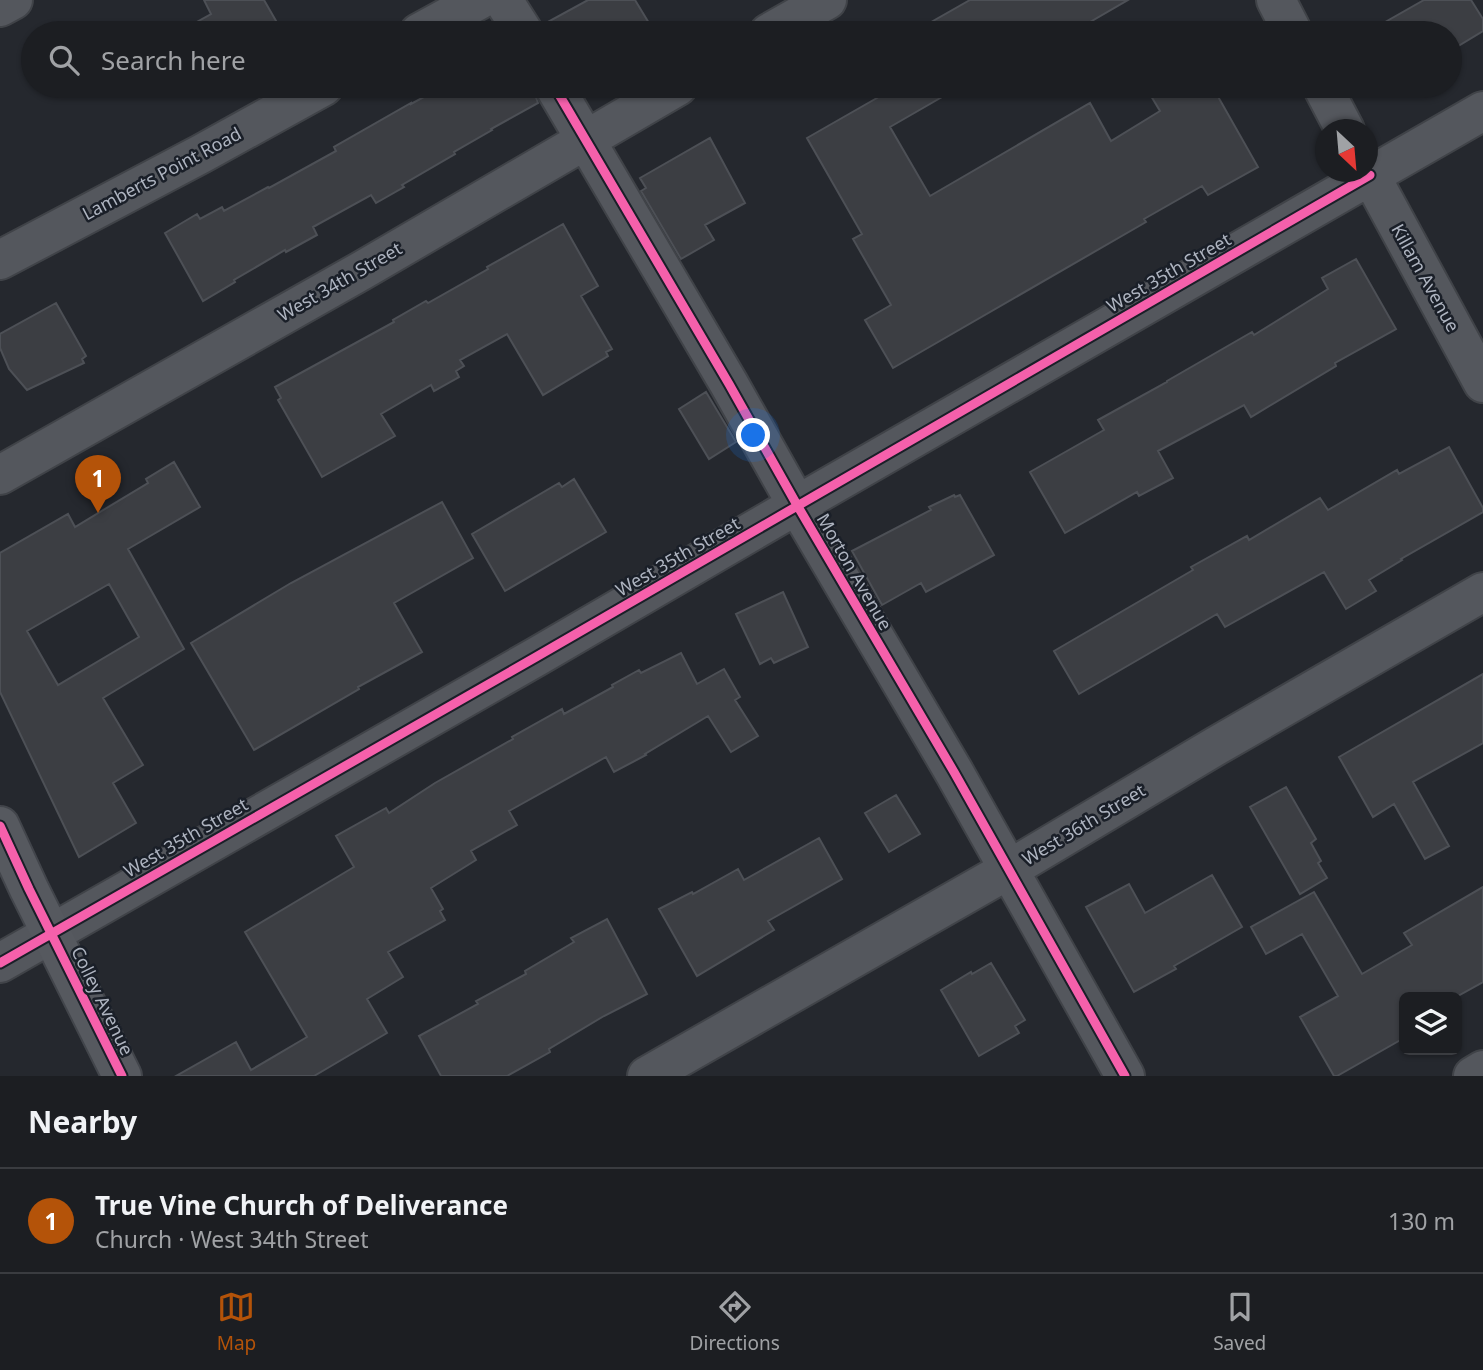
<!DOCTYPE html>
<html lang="en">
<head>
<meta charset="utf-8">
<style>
  :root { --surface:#1c1e22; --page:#25272a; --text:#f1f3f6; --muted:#a0a2a5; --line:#3a3c40; --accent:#b45309 }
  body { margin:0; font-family:"Noto Sans",sans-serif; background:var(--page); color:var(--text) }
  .controls { position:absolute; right:21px; bottom:21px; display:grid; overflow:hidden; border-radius:10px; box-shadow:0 2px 5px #0004 }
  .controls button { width:63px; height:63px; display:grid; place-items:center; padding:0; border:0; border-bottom:2px solid var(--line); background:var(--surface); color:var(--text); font:35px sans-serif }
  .compass { position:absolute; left:1315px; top:119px; width:63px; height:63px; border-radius:50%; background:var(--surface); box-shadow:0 2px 5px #0004; rotate:154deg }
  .you { position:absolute; left:754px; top:436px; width:24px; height:24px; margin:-18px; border:5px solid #fff; border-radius:50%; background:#1a73e8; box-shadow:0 0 0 10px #1a73e833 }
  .badge { display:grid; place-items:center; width:46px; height:46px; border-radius:50%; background:var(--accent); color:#fff; font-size:23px; font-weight:700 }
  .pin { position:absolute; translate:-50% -58px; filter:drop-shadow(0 2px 4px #0008) }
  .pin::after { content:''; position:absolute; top:37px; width:24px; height:21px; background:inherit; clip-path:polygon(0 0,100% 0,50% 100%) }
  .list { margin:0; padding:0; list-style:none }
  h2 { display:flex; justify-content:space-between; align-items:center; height:91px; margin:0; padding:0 28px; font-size:30px }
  h2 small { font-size:23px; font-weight:400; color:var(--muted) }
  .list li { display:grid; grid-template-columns:46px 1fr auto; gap:21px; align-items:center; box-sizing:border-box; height:105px; padding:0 28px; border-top:2px solid var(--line) }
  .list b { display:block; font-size:26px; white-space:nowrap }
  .list p { margin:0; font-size:23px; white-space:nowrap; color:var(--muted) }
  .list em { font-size:23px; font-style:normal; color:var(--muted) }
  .icon { flex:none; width:38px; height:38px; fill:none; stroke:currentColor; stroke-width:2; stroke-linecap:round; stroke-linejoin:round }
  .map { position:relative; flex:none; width:1483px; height:1076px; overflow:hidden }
  .search { position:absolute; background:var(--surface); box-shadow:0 2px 5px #0004; left:21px; right:21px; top:21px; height:77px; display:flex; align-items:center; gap:18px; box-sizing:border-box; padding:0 24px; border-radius:38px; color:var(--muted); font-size:26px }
  .sheet { height:196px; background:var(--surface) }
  nav { display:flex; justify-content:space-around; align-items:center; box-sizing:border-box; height:98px; border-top:2px solid var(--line); background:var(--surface); font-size:19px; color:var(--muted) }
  nav a { display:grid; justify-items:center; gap:4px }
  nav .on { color:var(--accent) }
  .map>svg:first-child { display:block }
  .building { fill:#3c3e43; stroke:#4d5056; stroke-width:2; fill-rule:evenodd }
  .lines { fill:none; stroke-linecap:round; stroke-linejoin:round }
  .minor-casing { stroke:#404348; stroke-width:42 }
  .major-casing { stroke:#42454b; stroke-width:42 }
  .minor { stroke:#54575d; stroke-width:38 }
  .major { stroke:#56595f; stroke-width:38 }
  .cycleway-casing { stroke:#1a1f28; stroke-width:13 }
  .cycleway { stroke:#f560ab; stroke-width:9 }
  .labels { text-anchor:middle; stroke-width:5; stroke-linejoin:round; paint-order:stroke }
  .street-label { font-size:18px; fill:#aeb4c0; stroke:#1a1f28 }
</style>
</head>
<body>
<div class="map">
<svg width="1483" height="1076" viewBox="0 0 1483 1076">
  <rect width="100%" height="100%" fill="#25282e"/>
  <path class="building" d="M204 0H264L283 33H177L211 14Z
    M588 0H635L655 33H546L544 24Z
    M970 0H1128L1071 33H912Z
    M1424 0H1471L1483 19V31L1450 51V33H1366Z
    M444 86H532L538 103 491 129 492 130 454 152 455 154 402 185 404 187 376 203 371 195 313 227 317 235 286 252 285 250 234 280 235 282 203 301 165 233 197 214 200 219 222 207 224 211 268 187 269 188 336 151 334 147 411 103V104Z
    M898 86H961L890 127 930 196 1090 103 1111 141 1160 111 1145 86H1212L1258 167 1208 195 1202 186 1144 219 1146 222 893 368 865 320 891 305 853 239 862 234 807 138Z
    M710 138 745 203 705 225 714 240 681 259 641 191 646 188 640 178Z
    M563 224 598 286 581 296 612 349 606 352 608 356 543 395 507 334 460 360 464 366 456 371 459 377 434 391 431 385 381 414 395 436 322 477 278 400 281 398 275 387 394 322 393 320 426 301 428 303 488 269 487 267Z
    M1356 259 1396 329 1335 363 1336 366 1251 417 1244 405 1158 451 1173 478 1139 496 1137 492 1065 533 1030 472 1104 430 1098 420 1167 382V381L1252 332 1254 335 1328 289 1322 278Z
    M56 303 86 356 82 359 84 363 27 390 9 369 0 348V334Z
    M706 392 736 442 709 459 679 409Z
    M1449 447 1483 508V512L1401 559 1402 560 1369 580 1376 591 1346 609 1324 572 1225 627 1217 614 1079 694 1054 651 1193 570 1191 567 1247 536 1249 540 1320 498 1328 510 1397 470 1399 474Z
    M174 462 200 507 128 549 184 649 103 698 143 765 113 783 136 823 79 857 0 692V553L68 514 75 527 148 483 146 479ZM109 584 139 637 58 685 27 631Z
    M574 479 606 532 505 591 472 534 559 483 562 487Z
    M954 495 955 497 960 495 994 555 926 592 921 583 882 605 852 551 931 510 929 507Z
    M442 502 473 558 394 603 422 652 358 687 359 689 254 750 191 643 291 583Z
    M783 592 808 647 774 663 771 658 760 664 736 614Z
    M681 653 697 684 724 669 740 697 735 700 758 736 731 752 708 716 645 754 646 755 614 772 606 757 509 811 517 825 471 851 476 860 431 888 443 909 440 911 445 920 388 952 403 977 367 999 387 1033 314 1076H176L236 1042 251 1070 307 1037 245 932 354 867 336 836 386 808 389 813 435 783 513 739 512 737 562 709 564 714 613 687 612 685 639 670 641 673Z
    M1483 674V743L1413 782 1449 846 1425 859 1394 804 1373 817 1339 757Z
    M1286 787 1316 839 1311 843 1321 861 1318 863 1327 878 1300 894 1250 807Z
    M896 795 920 834 889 852 865 813Z
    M819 838 842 879 768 921 774 930 697 976 659 909 692 892 693 894 738 869 744 880Z
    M1212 875 1242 927 1174 966 1176 969 1134 992 1086 907 1129 884 1145 913Z
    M1483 887V982L1456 997H1404V1038L1337 1076H1334L1300 1017 1338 996 1302 934 1266 954 1251 927 1314 892 1362 974 1412 945 1404 933Z
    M607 919 647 994 604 1016 549 1049 550 1052 507 1076H441L419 1036 478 1004 476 1001 526 974 525 971 574 942 571 938Z
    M991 963 1025 1020 1015 1026 1019 1033 979 1056 941 990 971 972 972 974Z"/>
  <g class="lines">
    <defs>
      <path id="minor" d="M503 0 524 33
        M1276 0 1293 33
        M0 7 13 0
        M419 33 479 0
        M769 33 827 0
        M554 86 729 384 797 505 954 772 1125 1076
        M1322 86 1345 130
        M1368 171 1483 383
        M0 260 201 154 324 86
        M0 475 361 271 678 86
        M0 963 536 657 797 505 1483 111
        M647 1076 1008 870 1216 746 1483 592
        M1473 1076 1483 1070"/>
      <path id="major" d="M0 826 29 889 122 1076"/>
    </defs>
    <use href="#minor" class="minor-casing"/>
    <use href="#major" class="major-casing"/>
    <use href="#minor" class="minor"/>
    <use href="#major" class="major"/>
    <defs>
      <path id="cycleway" d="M554 86 729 384 797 505 954 772 1125 1076
        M0 826 29 889 122 1076
        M0 963 536 657 1370 175"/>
    </defs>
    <use href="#cycleway" class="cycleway-casing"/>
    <use href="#cycleway" class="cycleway"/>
  </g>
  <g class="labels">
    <g class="street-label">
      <text transform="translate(162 174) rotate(-28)" y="6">Lamberts Point Road</text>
      <text transform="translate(1169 273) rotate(-30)" y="6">West 35th Street</text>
      <text transform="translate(1425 278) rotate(61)" y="6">Killam Avenue</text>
      <text transform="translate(340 282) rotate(-30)" y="6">West 34th Street</text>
      <text transform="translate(678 557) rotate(-30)" y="6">West 35th Street</text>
      <text transform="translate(854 572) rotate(60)" y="6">Morton Avenue</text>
      <text transform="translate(1084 825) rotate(-31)" y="6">West 36th Street</text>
      <text transform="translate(186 838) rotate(-30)" y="6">West 35th Street</text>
      <text transform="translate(102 1001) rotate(64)" y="6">Colley Avenue</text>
    </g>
  </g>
</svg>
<div class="controls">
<button><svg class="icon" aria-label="layers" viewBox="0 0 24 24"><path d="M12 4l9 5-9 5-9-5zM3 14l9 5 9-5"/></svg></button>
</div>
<svg class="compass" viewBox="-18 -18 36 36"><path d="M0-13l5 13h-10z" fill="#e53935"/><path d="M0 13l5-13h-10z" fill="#a0a2a5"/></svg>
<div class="you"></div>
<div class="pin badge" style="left:98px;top:513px">1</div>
<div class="search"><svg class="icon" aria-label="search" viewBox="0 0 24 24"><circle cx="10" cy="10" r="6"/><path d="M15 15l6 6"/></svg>Search here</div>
</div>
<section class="sheet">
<h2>Nearby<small></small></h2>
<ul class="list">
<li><span class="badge">1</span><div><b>True Vine Church of Deliverance</b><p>Church · West 34th Street</p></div><em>130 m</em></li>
</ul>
</section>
<nav>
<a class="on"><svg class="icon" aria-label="map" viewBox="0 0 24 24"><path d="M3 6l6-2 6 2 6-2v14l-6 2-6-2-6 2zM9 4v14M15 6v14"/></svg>Map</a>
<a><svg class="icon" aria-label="directions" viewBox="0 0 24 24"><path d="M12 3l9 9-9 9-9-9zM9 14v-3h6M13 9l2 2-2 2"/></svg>Directions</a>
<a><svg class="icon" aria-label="saved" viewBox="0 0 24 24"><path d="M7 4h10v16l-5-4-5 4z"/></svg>Saved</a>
</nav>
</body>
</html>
